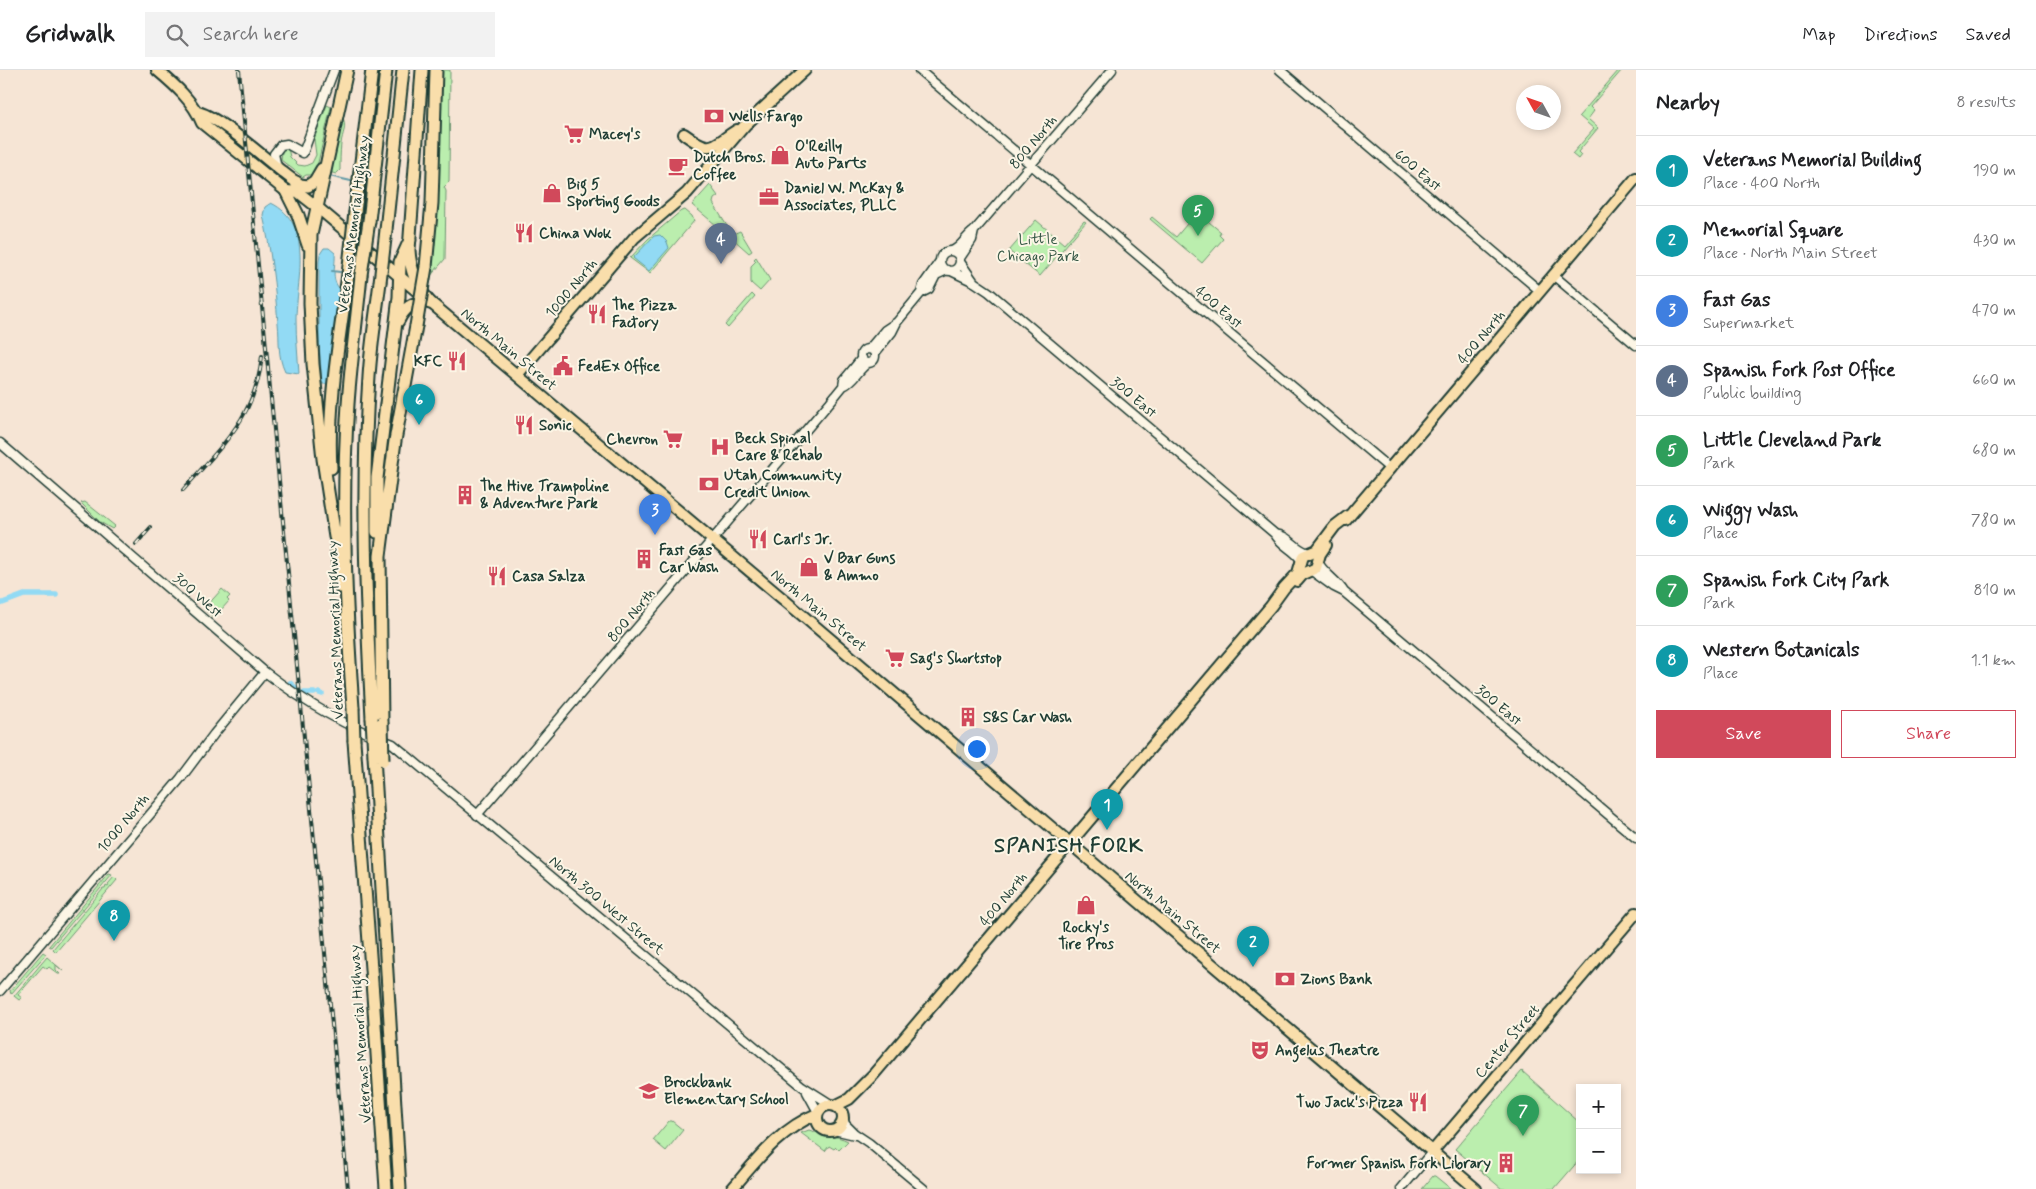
<!DOCTYPE html>
<html lang="en">
<head>
<meta charset="utf-8">
<style>
  :root { --surface:#fff; --page:#f2f2f2; --text:#202124; --muted:#757577; --line:#e0e0e0; --accent:#d1495b }
  body { margin:0; font-family:Mynerve,sans-serif; background:var(--page); color:var(--text) }
  .controls { position:absolute; right:15px; bottom:15px; display:grid; overflow:hidden; border-radius:0px; box-shadow:0 2px 8px #0003 }
  .controls button { width:45px; height:45px; display:grid; place-items:center; padding:0; border:0; border-bottom:1px solid var(--line); background:var(--surface); color:var(--text); font:25px sans-serif }
  .compass { position:absolute; left:1516px; top:15px; width:45px; height:45px; border-radius:50%; background:var(--surface); box-shadow:0 2px 8px #0003; rotate:310deg }
  .you { position:absolute; left:976px; top:678px; width:18px; height:18px; margin:-12px; border:4px solid #fff; border-radius:50%; background:#1a73e8; box-shadow:0 0 0 8px #1a73e833 }
  .badge { display:grid; place-items:center; width:32px; height:32px; border-radius:50%; background:var(--accent); color:#fff; font-size:16px; font-weight:700 }
  .pin { position:absolute; translate:-50% -41px; filter:drop-shadow(0 1px 2px #0008) }
  .pin::after { content:''; position:absolute; top:26px; width:18px; height:15px; background:inherit; clip-path:polygon(0 0,100% 0,50% 100%) }
  .list { margin:0; padding:0; list-style:none }
  h2 { display:flex; justify-content:space-between; align-items:center; height:65px; margin:0; padding:0 20px; font-size:21px }
  h2 small { font-size:16px; font-weight:400; color:var(--muted) }
  .list li { display:grid; grid-template-columns:32px 1fr auto; gap:15px; align-items:center; box-sizing:border-box; height:70px; padding:0 20px; border-top:1px solid var(--line) }
  .list b { display:block; font-size:19px; white-space:nowrap }
  .list p { margin:0; font-size:16px; white-space:nowrap; color:var(--muted) }
  .list em { font-size:16px; font-style:normal; color:var(--muted) }
  .actions { display:flex; gap:10px; padding:15px 20px }
  .actions a { flex:1; padding:11px 0; border:1px solid var(--accent); border-radius:0px; text-align:center; font-size:18px; color:var(--accent) }
  .actions .main { background:var(--accent); color:#fff }
  .icon { flex:none; width:28px; height:28px; fill:none; stroke:currentColor; stroke-width:2; stroke-linecap:round; stroke-linejoin:round }
  .map { position:relative; flex:none; width:1636px; height:1119px; overflow:hidden }
  header { display:flex; align-items:center; gap:30px; box-sizing:border-box; height:70px; padding:0 25px; background:var(--surface); border-bottom:1px solid var(--line) }
  header strong { font-size:24px }
  nav { display:flex; gap:28px; margin-inline-start:auto; font-size:18px }
  .search { width:350px; height:45px; background:var(--page); display:flex; align-items:center; gap:12px; box-sizing:border-box; padding:0 18px; border-radius:0px; color:var(--muted); font-size:19px }
  main { display:flex }
  aside { flex:1; background:var(--surface) }
  .map>svg:first-child { display:block }
  .green { fill:#bbeeae; stroke:#6d9671 }
  .water { fill:#92daf4; stroke:#649ba7 }
  .lines { fill:none; stroke-linecap:round; stroke-linejoin:round }
  .stream { stroke:#649ba7; stroke-width:2 }
  .canal { stroke:#92daf4; stroke-width:5.5 }
  .minor-casing { stroke:#1f3d34; stroke-width:11 }
  .major-casing { stroke:#1f3d34; stroke-width:14 }
  .highway-casing { stroke:#1f3d34; stroke-width:15 }
  .minor { stroke:#fcf5e5; stroke-width:8 }
  .major { stroke:#f9deab; stroke-width:10 }
  .highway { stroke:#f9deab; stroke-width:11 }
  .rail-casing { stroke:#1f3d34; stroke-width:4 }
  .rail { stroke:#fcf5e5; stroke-width:2; stroke-dasharray:5.5; stroke-linecap:butt }
  .highway-bridge-casing { stroke:#1f3d34; stroke-width:15; stroke-linecap:butt }
  .highway-bridge { stroke:#f9deab; stroke-width:11 }
  .labels { text-anchor:middle; stroke-width:4; stroke-linejoin:round; paint-order:stroke }
  .poi-label { font-size:15px; font-weight:bold; fill:#1f3d34; stroke:#fcf5e5; text-anchor:start }
  .street-label { font-size:15px; fill:#1f3d34; stroke:#fcf5e5 }
  .park-label { font-size:15px; fill:#365846; stroke:#fcf5e5 }
  .district-label { font-size:20px; font-weight:bold; letter-spacing:1px; fill:#1f3d34; stroke:#fcf5e5 }
</style>
</head>
<body>
<header>
<strong>Gridwalk</strong>
<div class="search"><svg class="icon" aria-label="search" viewBox="0 0 24 24"><circle cx="10" cy="10" r="6"/><path d="M15 15l6 6"/></svg>Search here</div>
<nav><a>Map</a><a>Directions</a><a>Saved</a></nav>
</header>
<main>
<div class="map">
<svg width="1636" height="1119" viewBox="0 0 1636 1119">
  <rect width="100%" height="100%" fill="#f6e5d5"/>
  <filter id="ink" filterUnits="userSpaceOnUse"><feTurbulence type="fractalNoise" baseFrequency=".02" numOctaves="2"/><feDisplacementMap in="SourceGraphic" scale="10" xChannelSelector="R" yChannelSelector="G"/><feConvolveMatrix kernelMatrix="1 2 1 2 8 2 1 2 1" color-interpolation-filters="sRGB"/></filter>
  <g filter="url(#ink)">
    <path class="green" d="M440 0H450L449 112 444 117 446 121 445 189 429 208 437 134Z
      M1619 0H1622L1590 37 1594 41 1588 49 1598 58 1578 82 1581 85 1578 89 1572 84 1594 59 1579 46Z
      M327 35 331 37 316 101 314 105H306L303 107 281 90 282 81 288 78 290 87 298 95 305 96 312 93 316 85 314 69Z
      M342 46C348 57 342 63 341 74 340 83 340 92 340 100L336 104 329 102Z
      M710 115 718 126 714 129 713 133 727 156 722 160 692 135Z
      M685 140 692 146 694 151 650 203 630 188 648 169 681 141Z
      M1197 142 1221 162 1219 165 1223 169 1202 193 1150 149 1152 147 1176 167Z
      M1036 150 1064 174 1084 151 1086 152 1040 206 1009 181Z
      M728 158 733 164 740 161 752 181 749 183 723 160Z
      M756 187 770 210 760 221 751 213V196L756 191 754 189Z
      M752 224 755 227 728 258 725 255Z
      M85 432 115 456 112 459 100 452 81 433Z
      M222 519 230 526 227 529 229 531 214 548 204 539Z
      M109 804 112 805 51 877 49 876Z
      M114 807 117 810 56 882 53 879 103 819H105L106 816 108 817 109 815 108 814Z
      M43 882 46 884 11 924 10 921Z
      M47 887 63 901 56 895V900L60 904H58L49 897 47 899 43 896 18 925 22 928 19 930 14 926Z
      M1522 1001 1580 1053V1089L1554 1119H1502L1455 1079Z
      M669 1051H672L683 1060 666 1081 653 1070Z
      M809 1060C822 1065 836 1065 848 1071L839 1080 836 1077 834 1079 829 1076 825 1081 801 1063Z
      M1433 1106H1435L1451 1119H1422Z"/>
    <path class="water" d="M271 133C315 154 296 212 296 250 296 268 298 286 299 304L285 302C277 285 280 271 278 253 275 217 271 180 263 145L265 137Z
      M660 165 667 172 669 178 649 201 633 188 654 166Z
      M324 178H329L335 183C336 196 330 209 340 219L327 314H322L319 273V192L320 184Z"/>
    <g class="lines">
      <path class="stream" d="M329 106 351 111
        M332 201 340 202"/>
      <path class="canal" d="M0 534 24 525H56
        M290 613 296 618
        M302 623H314
        M319 623 322 624"/>
      <defs>
        <path id="minor" d="M919 0 1389 398
          M1280 0 1540 221
          M277 97 274 84 281 75 287 74 303 83 334 0
          M940 191a10 10 0 1 1 20 0a10 10 0 1 1-20 0Z
          M952 181C962 177 965 167 974 161L1112 0
          M960 188 972 170 974 161
          M960 192 974 212
          M951 201 974 212 989 222 1275 464C1281 476 1294 479 1301 490
          M1553 205 1636 275
          M921 223 923 215 940 191
          M869 279 885 260 897 252
          M861 286a7 7 0 1 1 14 0a7 7 0 1 1-14 0Z
          M875 283 892 262 897 252 921 223 929 219 936 205 947 200
          M843 316C854 312 858 299 868 293
          M0 373 265 602C304 632 347 657 393 674L802 1016 832 1035
          M1275 464C1289 465 1295 480 1309 483
          M1318 492C1323 503 1337 510 1344 522
          M1312 501 1334 517 1344 522 1636 768
          M477 745 830 332 843 316 844 310 862 288
          M0 921 181 708 214 664 265 602
          M807 1022 818 1042
          M843 1047 845 1054 854 1063 869 1073 924 1119
          M834 1060 855 1065
          M1401 1119 1432 1082"/>
        <path id="major" d="M157 0C175 15 193 31 202 53L286 121 298 122 317 137 802 545 1476 1119
          M198 42C224 49 271 95 296 112L297 118
          M684 64C713 85 711 76 737 60
          M517 305 634 168 687 123 746 54 805 0
          M1346 450 1636 108
          M1297 511 1303 504 1316 498 1320 484 1326 475
          M817 1048a13 13 0 1 1 26 0a13 13 0 1 1-26 0Z
          M835 1036 849 1029 874 1004 1271 536 1284 518 1298 503 1303 486 1317 480 1335 456 1348 446
          M1432 1082 1636 843
          M732 1119C757 1090 780 1059 817 1044"/>
        <path id="highway" d="M422 0 409 180C410 200 417 217 430 233
          M296 112 300 115 308 116 315 111 322 99
          M286 121 298 145 308 175
          M355 142 372 0
          M369 151 386 0
          M386 160 403 0
          M426 197 432 133 436 0
          M398 251C404 238 413 231 428 232
          M331 398C327 331 341 262 349 196
          M335 461 340 517
          M377 462V408L399 227 400 192 410 170
          M335 467 323 389 313 294 310 233 311 165 347 0
          M353 638C346 537 341 435 348 334 351 291 357 248 361 205
          M372 648C366 534 361 420 369 307 371 275 376 244 380 212
          M382 653 380 486 395 371 416 256
          M354 671 374 939 386 1119
          M374 686 400 1119"/>
      </defs>
      <use href="#minor" class="minor-casing"/>
      <use href="#major" class="major-casing"/>
      <use href="#highway" class="highway-casing"/>
      <use href="#minor" class="minor"/>
      <use href="#major" class="major"/>
      <use href="#highway" class="highway"/>
      <defs>
        <path id="rail" d="M239 0 348 1119
          M183 420C221 376 256 347 262 286
          M136 474 151 457"/>
      </defs>
      <use href="#rail" class="rail-casing"/>
      <use href="#rail" class="rail"/>
      <defs>
        <path id="highway-bridge" d="M349 196 355 142
          M361 205 369 151
          M380 212 386 160
          M416 256 426 197
          M353 638 354 671
          M372 648 374 686
          M382 653 383 690"/>
      </defs>
      <use href="#highway-bridge" class="highway-bridge-casing"/>
      <use href="#highway-bridge" class="highway-bridge"/>
    </g>
  </g>
  <defs>
    <symbol id="bank-bare" viewBox="-9 -9 18 18"><path d="M-6-4H6V4H-6ZM0-2.3a2.3 2.3 0 1 0 0 4.6a2.3 2.3 0 1 0 0-4.6Z" fill="#d1495b" stroke="#fcf5e5" stroke-width="2.5" paint-order="stroke"/></symbol>
    <symbol id="supermarket-bare" viewBox="-9 -9 18 18"><path d="M-6-5.5h2.5l.6 2H6L4.5 2H-2.5L-4.4-4H-6ZM-1.5 3.2a1.3 1.3 0 1 0 .1 0ZM3 3.2a1.3 1.3 0 1 0 .1 0Z" fill="#d1495b" stroke="#fcf5e5" stroke-width="2.5" paint-order="stroke"/></symbol>
    <symbol id="shop-bare" viewBox="-9 -9 18 18"><path d="M-5-2.5h2.3a2.7 3.5 0 0 1 5.4 0H5L5.5 6h-11ZM-1.5-2.5h3a1.5 2.3 0 0 0-3 0Z" fill="#d1495b" stroke="#fcf5e5" stroke-width="2.5" paint-order="stroke"/></symbol>
    <symbol id="cafe-bare" viewBox="-9 -9 18 18"><path d="M-5.5-4.5H6V0H3Q3 3.5 0 3.5H-2.5Q-5.5 3.5-5.5 0ZM3-3.2v2h1.7v-2ZM-6 4.5H4V6H-6Z" fill="#d1495b" stroke="#fcf5e5" stroke-width="2.5" paint-order="stroke"/></symbol>
    <symbol id="office-bare" viewBox="-9 -9 18 18"><path d="M-6-3h4V-5.5h4V-3h4V5H-6ZM-1-4.5V-3h2v-1.5ZM-6 0V1H6V0Z" fill="#d1495b" stroke="#fcf5e5" stroke-width="2.5" paint-order="stroke"/></symbol>
    <symbol id="restaurant-bare" viewBox="-9 -9 18 18"><path d="M-5-6h1v4h1v-4h1v4h1v-4h1v5L-1.5 .5V6h-2V.5L-5-1ZM5-6V6H3V1.5H1.5Q1.5-4 5-6Z" fill="#d1495b" stroke="#fcf5e5" stroke-width="2.5" paint-order="stroke"/></symbol>
    <symbol id="civic-bare" viewBox="-9 -9 18 18"><path d="M-.6-6.5H3V-4.5H.6V-3L4-1V1h2V6H-6V1h2V-1L-.6-3ZM-1.2 2.5V6h2.4V2.5Z" fill="#d1495b" stroke="#fcf5e5" stroke-width="2.5" paint-order="stroke"/></symbol>
    <symbol id="hospital-bare" viewBox="-9 -9 18 18"><path d="M-5-5h3v3.5h4V-5h3V5h-3V1.5h-4V5h-3Z" fill="#d1495b" stroke="#fcf5e5" stroke-width="2.5" paint-order="stroke"/></symbol>
    <symbol id="building-bare" viewBox="-9 -9 18 18"><path d="M-4-6H4V6H1V3H-1V6H-4ZM-2.5-4.3h1.7v1.8h-1.7ZM.8-4.3h1.7v1.8H.8ZM-2.5-1h1.7V.8h-1.7ZM.8-1h1.7V.8H.8Z" fill="#d1495b" stroke="#fcf5e5" stroke-width="2.5" paint-order="stroke"/></symbol>
    <symbol id="theatre-bare" viewBox="-9 -9 18 18"><path d="M-5-5.5Q0-4 5-5.5V0Q5 5 0 6Q-5 5-5 0ZM-3.3-2.5H-1v1.5H-3.3ZM1-2.5H3.3v1.5H1ZM-2.8 1Q0 5.5 2.8 1Z" fill="#d1495b" stroke="#fcf5e5" stroke-width="2.5" paint-order="stroke"/></symbol>
    <symbol id="school-bare" viewBox="-9 -9 18 18"><path d="M0-5L7-2L0 1L-7-2ZM-4 1L0 2.5L4 1V4Q0 6-4 4Z" fill="#d1495b" stroke="#fcf5e5" stroke-width="2.5" paint-order="stroke"/></symbol>
  </defs>
  <g fill-rule="evenodd">
    <use href="#bank-bare" x="700" y="32" width="28" height="28"/>
    <use href="#supermarket-bare" x="560" y="50" width="28" height="28"/>
    <use href="#shop-bare" x="766" y="71" width="28" height="28"/>
    <use href="#cafe-bare" x="664" y="82" width="28" height="28"/>
    <use href="#shop-bare" x="538" y="109" width="28" height="28"/>
    <use href="#office-bare" x="755" y="113" width="28" height="28"/>
    <use href="#restaurant-bare" x="510" y="149" width="28" height="28"/>
    <use href="#restaurant-bare" x="583" y="230" width="28" height="28"/>
    <use href="#restaurant-bare" x="443" y="277" width="28" height="28"/>
    <use href="#civic-bare" x="549" y="282" width="28" height="28"/>
    <use href="#restaurant-bare" x="510" y="341" width="28" height="28"/>
    <use href="#supermarket-bare" x="659" y="355" width="28" height="28"/>
    <use href="#hospital-bare" x="706" y="363" width="28" height="28"/>
    <use href="#bank-bare" x="695" y="400" width="28" height="28"/>
    <use href="#building-bare" x="451" y="411" width="28" height="28"/>
    <use href="#restaurant-bare" x="744" y="455" width="28" height="28"/>
    <use href="#building-bare" x="630" y="475" width="28" height="28"/>
    <use href="#shop-bare" x="795" y="483" width="28" height="28"/>
    <use href="#restaurant-bare" x="483" y="492" width="28" height="28"/>
    <use href="#supermarket-bare" x="881" y="574" width="28" height="28"/>
    <use href="#building-bare" x="954" y="633" width="28" height="28"/>
    <use href="#shop-bare" x="1072" y="821" width="28" height="28"/>
    <use href="#bank-bare" x="1271" y="895" width="28" height="28"/>
    <use href="#theatre-bare" x="1246" y="966" width="28" height="28"/>
    <use href="#school-bare" x="635" y="1007" width="28" height="28"/>
    <use href="#restaurant-bare" x="1404" y="1018" width="28" height="28"/>
    <use href="#building-bare" x="1492" y="1079" width="28" height="28"/>
  </g>
  <g class="labels">
    <g class="poi-label">
      <text x="729" y="51">Wells Fargo</text>
      <text x="589" y="69">Macey's</text>
      <text x="795" y="81">O'Reilly<tspan x="795" dy="17">Auto Parts</tspan></text>
      <text x="693" y="92">Dutch Bros.<tspan x="693" dy="17">Coffee</tspan></text>
      <text x="567" y="119">Big 5<tspan x="567" dy="17">Sporting Goods</tspan></text>
      <text x="784" y="123">Daniel W. McKay &amp;<tspan x="784" dy="17">Associates, PLLC</tspan></text>
      <text x="539" y="168">China Wok</text>
      <text x="612" y="240">The Pizza<tspan x="612" dy="17">Factory</tspan></text>
      <text x="442" y="296" text-anchor="end">KFC</text>
      <text x="578" y="301">FedEx Office</text>
      <text x="539" y="360">Sonic</text>
      <text x="735" y="373">Beck Spinal<tspan x="735" dy="17">Care &amp; Rehab</tspan></text>
      <text x="658" y="374" text-anchor="end">Chevron</text>
      <text x="724" y="410">Utah Community<tspan x="724" dy="17">Credit Union</tspan></text>
      <text x="480" y="421">The Hive Trampoline<tspan x="480" dy="17">&amp; Adventure Park</tspan></text>
      <text x="773" y="474">Carl's Jr.</text>
      <text x="659" y="485">Fast Gas<tspan x="659" dy="17">Car Wash</tspan></text>
      <text x="824" y="493">V Bar Guns<tspan x="824" dy="17">&amp; Ammo</tspan></text>
      <text x="512" y="511">Casa Salza</text>
      <text x="910" y="593">Sag's Shortstop</text>
      <text x="983" y="652">S&amp;S Car Wash</text>
      <text x="1086" y="862" text-anchor="middle">Rocky's<tspan x="1086" dy="17">Tire Pros</tspan></text>
      <text x="1300" y="914">Zions Bank</text>
      <text x="1275" y="985">Angelus Theatre</text>
      <text x="664" y="1017">Brockbank<tspan x="664" dy="17">Elementary School</tspan></text>
      <text x="1403" y="1037" text-anchor="end">Two Jack's Pizza</text>
      <text x="1491" y="1098" text-anchor="end">Former Spanish Fork Library</text>
    </g>
    <g class="street-label">
      <text transform="translate(1033 72) rotate(-50)" y="5">800 North</text>
      <text transform="translate(1418 100) rotate(40)" y="5">600 East</text>
      <text transform="translate(353 154) rotate(-83)" y="5">Veterans Memorial Highway</text>
      <text transform="translate(571 218) rotate(-50)" y="5">1000 North</text>
      <text transform="translate(1219 237) rotate(40)" y="5">400 East</text>
      <text transform="translate(1481 267) rotate(-50)" y="5">400 North</text>
      <text transform="translate(509 279) rotate(40)" y="5">North Main Street</text>
      <text transform="translate(1134 327) rotate(40)" y="5">300 East</text>
      <text transform="translate(198 525) rotate(41)" y="5">300 West</text>
      <text transform="translate(819 540) rotate(40)" y="5">North Main Street</text>
      <text transform="translate(631 545) rotate(-50)" y="5">800 North</text>
      <text transform="translate(335 560) rotate(-92)" y="5">Veterans Memorial Highway</text>
      <text transform="translate(1499 635) rotate(40)" y="5">300 East</text>
      <text transform="translate(123 753) rotate(-50)" y="5">1000 North</text>
      <text transform="translate(1003 829) rotate(-50)" y="5">400 North</text>
      <text transform="translate(607 835) rotate(40)" y="5">North 300 West Street</text>
      <text transform="translate(1173 842) rotate(40)" y="5">North Main Street</text>
      <text transform="translate(360 964) rotate(-94)" y="5">Veterans Memorial Highway</text>
      <text transform="translate(1507 971) rotate(-50)" y="5">Center Street</text>
    </g>
    <g class="park-label">
      <text x="1038" y="174">Little<tspan x="1038" dy="17">Chicago Park</tspan></text>
    </g>
    <g class="district-label">
      <text x="1069" y="782">SPANISH FORK</text>
    </g>
  </g>
</svg>
<div class="controls">
<button>+</button>
<button>−</button>
</div>
<svg class="compass" viewBox="-18 -18 36 36"><path d="M0-13l5 13h-10z" fill="#e53935"/><path d="M0 13l5-13h-10z" fill="#757577"/></svg>
<div class="you"></div>
<div class="pin badge" style="left:1107px;top:760px;background:#0f9aa8">1</div>
<div class="pin badge" style="left:1253px;top:897px;background:#0f9aa8">2</div>
<div class="pin badge" style="left:655px;top:465px;background:#3f7fe0">3</div>
<div class="pin badge" style="left:721px;top:194px;background:#5c6f8a">4</div>
<div class="pin badge" style="left:1198px;top:166px;background:#2e9e5b">5</div>
<div class="pin badge" style="left:419px;top:355px;background:#0f9aa8">6</div>
<div class="pin badge" style="left:1523px;top:1066px;background:#2e9e5b">7</div>
<div class="pin badge" style="left:114px;top:871px;background:#0f9aa8">8</div>
</div>
<aside>
<h2>Nearby<small>8 results</small></h2>
<ul class="list">
<li><span class="badge" style="background:#0f9aa8">1</span><div><b>Veterans Memorial Building</b><p>Place · 400 North</p></div><em>190 m</em></li>
<li><span class="badge" style="background:#0f9aa8">2</span><div><b>Memorial Square</b><p>Place · North Main Street</p></div><em>430 m</em></li>
<li><span class="badge" style="background:#3f7fe0">3</span><div><b>Fast Gas</b><p>Supermarket</p></div><em>470 m</em></li>
<li><span class="badge" style="background:#5c6f8a">4</span><div><b>Spanish Fork Post Office</b><p>Public building</p></div><em>660 m</em></li>
<li><span class="badge" style="background:#2e9e5b">5</span><div><b>Little Cleveland Park</b><p>Park</p></div><em>680 m</em></li>
<li><span class="badge" style="background:#0f9aa8">6</span><div><b>Wiggy Wash</b><p>Place</p></div><em>780 m</em></li>
<li><span class="badge" style="background:#2e9e5b">7</span><div><b>Spanish Fork City Park</b><p>Park</p></div><em>810 m</em></li>
<li><span class="badge" style="background:#0f9aa8">8</span><div><b>Western Botanicals</b><p>Place</p></div><em>1.1 km</em></li>
</ul>
<div class="actions"><a class="main">Save</a><a>Share</a></div>
</aside>
</main>
</body>
</html>
